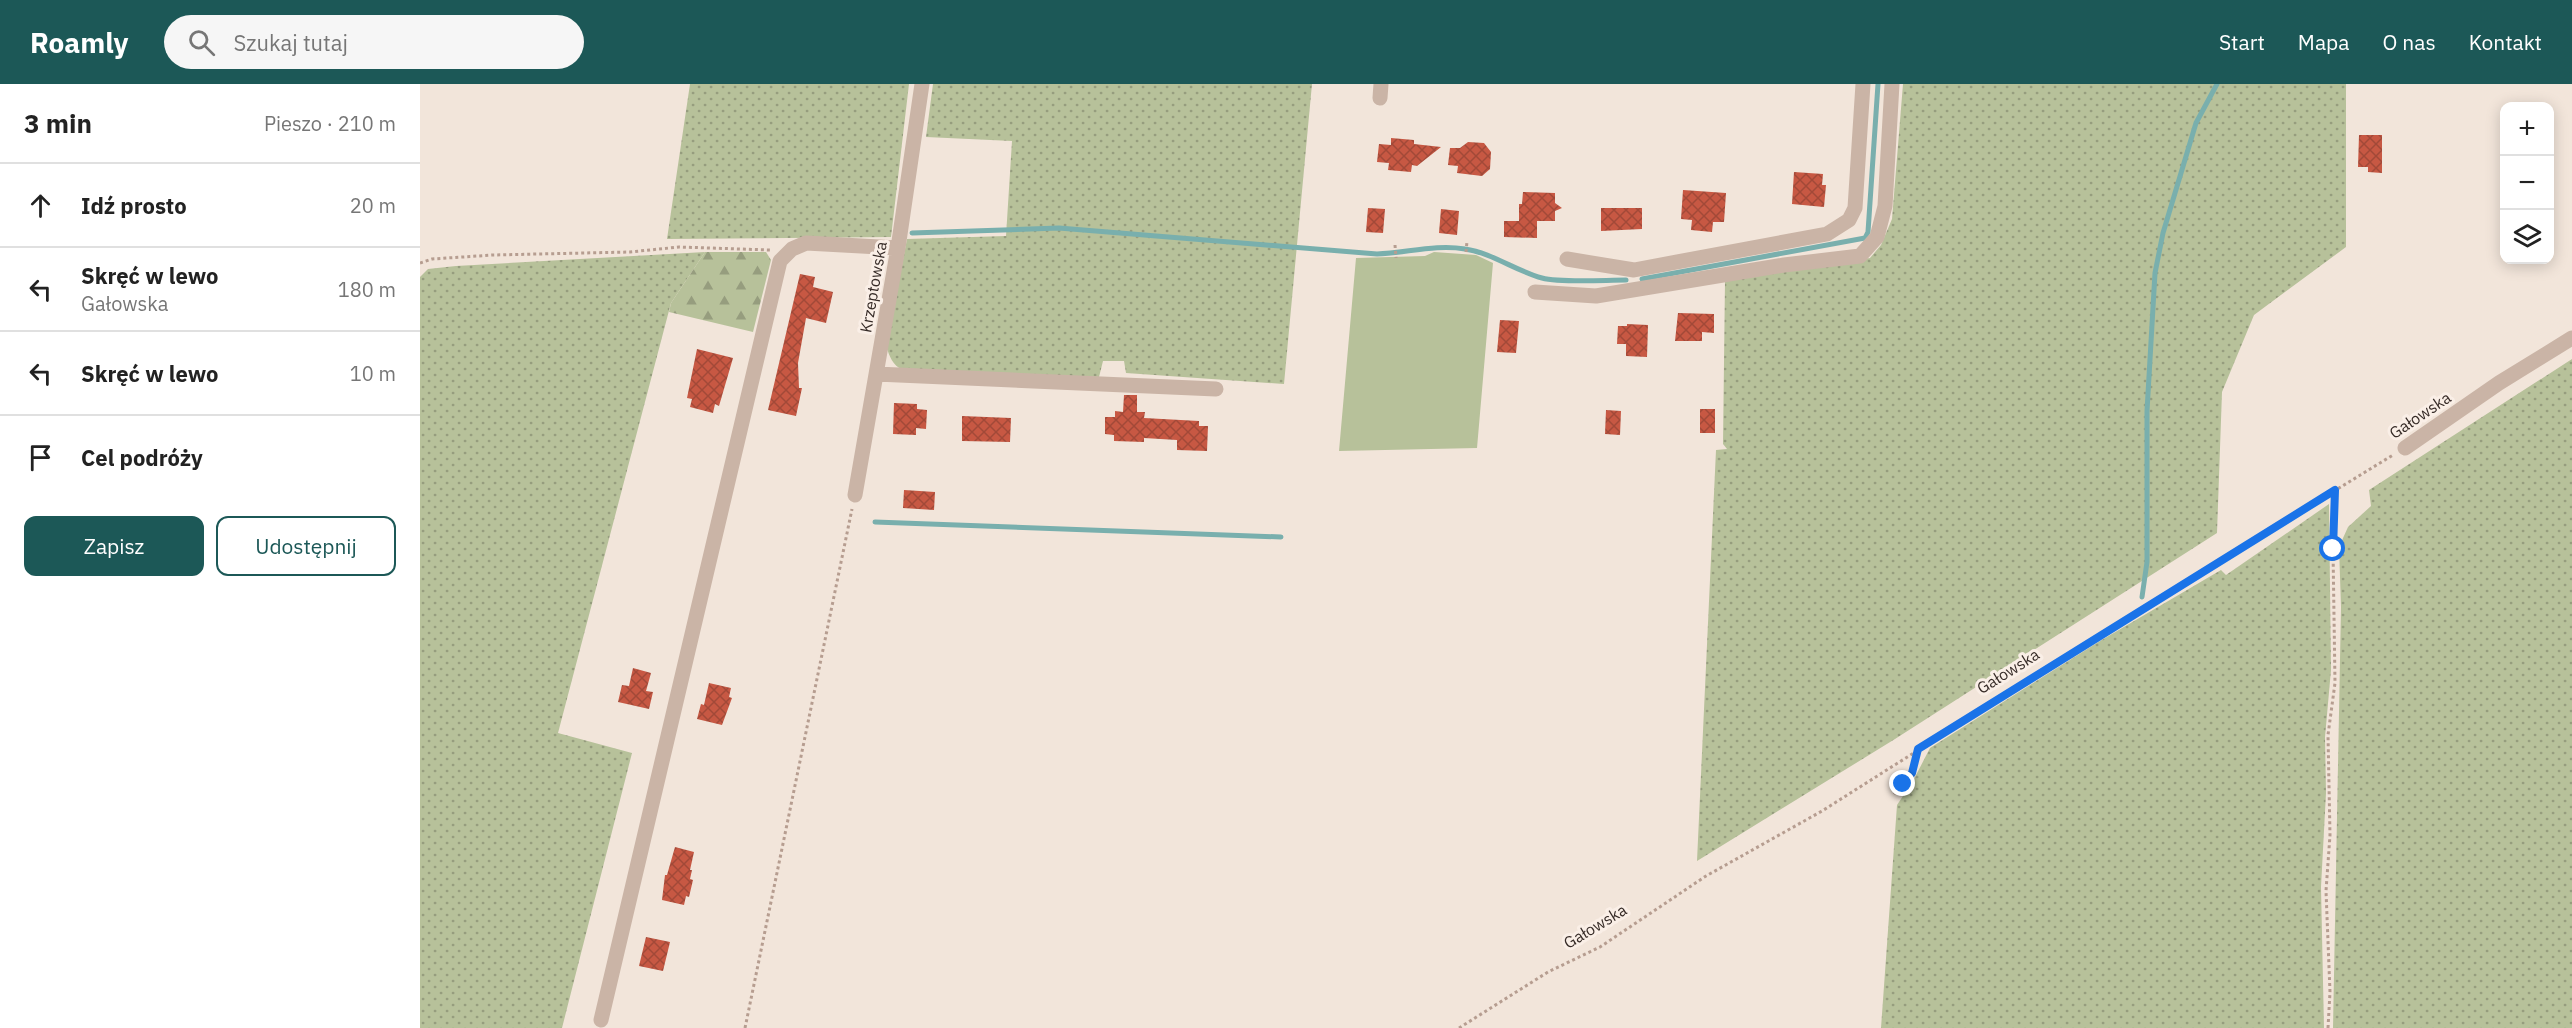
<!DOCTYPE html>
<html lang="pl">
<head>
<meta charset="utf-8">
<style>
  :root { --surface:#fff; --page:#f6f6f6; --text:#222; --muted:#767676; --line:#e0e0e0; --accent:#1c5857 }
  body { margin:0; font-family:"IBM Plex Sans",sans-serif; background:var(--page); color:var(--text) }
  .controls { position:absolute; right:18px; top:18px; display:grid; overflow:hidden; border-radius:12px; box-shadow:0 3px 15px #0003 }
  .controls button { width:54px; height:54px; display:grid; place-items:center; padding:0; border:0; border-bottom:2px solid var(--line); background:var(--surface); color:var(--text); font:30px sans-serif }
  .stop { position:absolute; width:18px; height:18px; margin:-14px; border:4px solid #1a73e8; border-radius:50%; background:#fff }
  .stop.end { background:#1a73e8; border-color:#fff; box-shadow:0 2px 6px #0008 }
  .list { margin:0; padding:0; list-style:none }
  h2 { display:flex; justify-content:space-between; align-items:center; height:78px; margin:0; padding:0 24px; font-size:26px }
  h2 small { font-size:20px; font-weight:400; color:var(--muted) }
  .list li { display:grid; grid-template-columns:39px 1fr auto; gap:18px; align-items:center; box-sizing:border-box; height:84px; padding:0 24px; border-top:2px solid var(--line) }
  .list b { display:block; font-size:22px; white-space:nowrap }
  .list p { margin:0; font-size:20px; white-space:nowrap; color:var(--muted) }
  .list em { font-size:20px; font-style:normal; color:var(--muted) }
  .actions { display:flex; gap:12px; padding:18px 24px }
  .actions a { flex:1; padding:14px 0; border:2px solid var(--accent); border-radius:12px; text-align:center; font-size:21px; color:var(--accent) }
  .actions .main { background:var(--accent); color:#fff }
  .icon { flex:none; width:33px; height:33px; fill:none; stroke:currentColor; stroke-width:2; stroke-linecap:round; stroke-linejoin:round }
  .map { position:relative; flex:none; width:2152px; height:944px; overflow:hidden }
  header { display:flex; align-items:center; gap:36px; box-sizing:border-box; height:84px; padding:0 30px; background:var(--accent); color:#fff }
  header strong { font-size:28px }
  nav { display:flex; gap:33px; margin-inline-start:auto; font-size:21px }
  .search { width:420px; height:54px; background:var(--page); display:flex; align-items:center; gap:15px; box-sizing:border-box; padding:0 21px; border-radius:33px; color:var(--muted); font-size:22px }
  main { display:flex }
  aside { flex:1; background:var(--surface) }
  .map>svg:first-child { display:block }
  .grass { fill:url(#grass-dots) }
  .forest { fill:url(#forest-firs) }
  .garden { fill:#b7c19a }
  .lines { fill:none; stroke-linecap:round; stroke-linejoin:round }
  .stream { stroke:#79afad; stroke-width:5 }
  .building { fill:url(#building-cross-hatch) }
  .path { stroke:#b69d90; stroke-width:3; stroke-dasharray:3 3; stroke-linecap:butt }
  .minor { stroke:#cab4a6; stroke-width:15 }
  .route { stroke:#1a73e8; stroke-width:8 }
  .labels { text-anchor:middle; stroke-width:6; stroke-linejoin:round; paint-order:stroke }
  .street-label { font-size:16px; fill:#362b27; stroke:#faefe7 }
</style>
</head>
<body>
<header>
<strong>Roamly</strong>
<div class="search"><svg class="icon" aria-label="search" viewBox="0 0 24 24"><circle cx="10" cy="10" r="6"/><path d="M15 15l6 6"/></svg>Szukaj tutaj</div>
<nav><a>Start</a><a>Mapa</a><a>O nas</a><a>Kontakt</a></nav>
</header>
<main>
<aside>
<h2>3 min<small>Pieszo · 210 m</small></h2>
<ul class="list">
<li><svg class="icon" aria-label="ahead" viewBox="0 0 24 24"><path d="M12 20V5M6 11l6-6 6 6"/></svg><div><b>Idź prosto</b></div><em>20 m</em></li>
<li><svg class="icon" aria-label="left" viewBox="0 0 24 24"><path d="M17 20v-9H6M10 6l-5 5 5 5"/></svg><div><b>Skręć w lewo</b><p>Gałowska</p></div><em>180 m</em></li>
<li><svg class="icon" aria-label="left" viewBox="0 0 24 24"><path d="M17 20v-9H6M10 6l-5 5 5 5"/></svg><div><b>Skręć w lewo</b></div><em>10 m</em></li>
<li><svg class="icon" aria-label="arrive" viewBox="0 0 24 24"><path d="M6 21V4h12l-3 4 3 4H6"/></svg><div><b>Cel podróży</b></div></li>
</ul>
<div class="actions"><a class="main">Zapisz</a><a>Udostępnij</a></div>
</aside>
<div class="map">
<svg width="2152" height="944" viewBox="0 0 2152 944">
  <defs>
    <pattern id="grass-dots" width="8" height="8" patternUnits="userSpaceOnUse" patternTransform="scale(1.5)"><rect width="8" height="8" fill="#b7c19a"/><path d="M2 2h.1M6 6h.1" fill="none" stroke="#969d7e" stroke-width="1.8" stroke-linecap="round"/></pattern>
    <pattern id="forest-firs" width="22" height="20" patternUnits="userSpaceOnUse" patternTransform="scale(1.5)"><rect width="22" height="20" fill="#b7c19a"/><path d="M5 1l3.5 6h-7zM16 11l3.5 6h-7z" fill="#969d7e"/></pattern>
    <pattern id="building-cross-hatch" width="8" height="8" patternUnits="userSpaceOnUse" patternTransform="scale(1.5)"><rect width="8" height="8" fill="#c75843"/><path d="M0 0l8 8M0 8l8-8" fill="none" stroke="#a24938"/></pattern>
  </defs>
  <rect width="100%" height="100%" fill="#f2e5da"/>
  <path class="grass" d="M270 0H489L471 153 247 155Z
    M513 0H892L864 300 706 289 704 277H683L679 293 483 286C472 281 470 273 466 262L487 155 586 152 592 57 506 53Z
    M1483 0H1926V163L1834 231 1802 308 1797 449 1475 655 1277 777 1296 366 1307 365 1303 360 1305 197 1450 174 1461 161 1472 135Z
    M285 168 251 219 138 649 212 669 142 944H0V193L8 185 36 182Z
    M2152 275V944H1913L1921 523 1919 463 1928 443 1951 422 1949 406Z
    M1909 420 1911 586 1905 653 1906 709 1901 803 1904 944H1461L1477 721 1493 697 1510 664 1680 557 1801 486 1806 491Z"/>
  <path class="forest" d="M285 168H346L351 176 333 248 249 228 251 219Z"/>
  <path class="garden" d="M1014 168 1056 171 1073 179 1057 364 919 367 936 174 1005 172Z"/>
  <g class="lines">
    <path class="stream" d="M492 149 639 144 957 170C986 169 1016 160 1045 165 1072 169 1096 187 1122 194 1141 199 1184 196 1206 196
      M1222 195 1445 154 1448 148 1458 0
      M455 438 861 453
      M1722 513 1727 478V327L1735 189 1743 149 1776 39 1797 0"/>
  </g>
  <path class="building" d="M1939 51H1962V89L1948 88V83H1938Z
    M971 54 994 56V60L1021 63 997 82 992 81 991 88 968 86 969 79 957 78 959 60 971 61Z
    M1048 58 1064 59 1071 68 1070 85 1062 92 1037 89 1038 82 1028 81 1030 64H1040Z
    M1374 88 1403 90 1402 101H1406L1404 123 1372 120Z
    M1263 106 1306 109 1304 138H1293L1292 148 1271 146 1272 136 1261 135Z
    M1103 108 1135 109V119L1142 124 1135 127V137H1117V154L1084 153V137H1099V120H1102Z
    M948 124 965 125 963 149 946 148Z
    M1181 124H1222V145L1181 147Z
    M1021 125 1039 127 1037 151 1019 149Z
    M380 190 395 193 393 203 413 208 406 239 386 234 378 279 379 304H382L376 332 348 326Z
    M1258 229 1294 230V249L1282 248V257H1255Z
    M1080 236 1099 237 1096 269 1077 268Z
    M1207 240 1228 241 1227 273 1206 272V260H1197L1198 242H1207Z
    M277 265 313 274 299 322 295 320 293 329 270 323 272 315 267 314Z
    M704 311H717V328H725L724 334 779 337V342H788L787 367 757 366V356L724 354V358L694 357V351L685 350V333H695V327L703 328Z
    M474 319 497 320V325L507 326 506 345 496 344V351L473 350Z
    M1280 325H1295V349H1280Z
    M1186 326 1201 327 1200 351 1185 350Z
    M542 332 591 334 590 358 542 357Z
    M484 406 515 408 514 426 483 424Z
    M213 584 231 589 226 607 233 608 229 625 198 618 202 601 209 602Z
    M289 599 311 604 309 613 312 614 302 641 277 635 281 620 284 621Z
    M255 763 274 768 270 786H272L270 795 273 796 269 813 266 812 264 821 242 816 245 791H247Z
    M226 853 250 858 243 887 219 882Z"/>
  <g class="lines">
    <path class="path" d="M975 161 976 174
      M1046 168 1047 157
      M0 179 12 175 73 171 210 168 259 163 350 166
      M1474 710 1492 689 1498 665
      M325 944 432 425
      M1039 944 1128 888 1180 863 1286 792 1402 727 1710 532 1973 371
      M1908 944 1910 908 1906 807 1910 751 1908 651 1915 599 1913 465 1915 407"/>
    <path class="minor" d="M960 14 961 0
      M1147 175 1214 186 1407 150 1429 136 1435 124 1443 0
      M1115 208 1176 212 1364 181 1440 172 1457 153 1465 122 1472 0
      M456 290 796 305
      M1985 364 2079 299 2152 254
      M435 411 478 164 502 0
      M181 936 360 177 372 165 386 159 478 164"/>
  </g>
  <g class="lines">
    <path class="route" d="M1483 700 1492 689 1498 665 1915 406 1913 465"/>
  </g>
  <g class="labels">
    <g class="street-label">
      <text transform="translate(453 203) rotate(-80)" y="6">Krzeptowska</text>
      <text transform="translate(2000 331) rotate(-34)" y="6">Gałowska</text>
      <text transform="translate(1588 587) rotate(-32)" y="6">Gałowska</text>
      <text transform="translate(1175 842) rotate(-31)" y="6">Gałowska</text>
    </g>
  </g>
</svg>
<div class="controls">
<button>+</button>
<button>−</button>
<button><svg class="icon" aria-label="layers" viewBox="0 0 24 24"><path d="M12 4l9 5-9 5-9-5zM3 14l9 5 9-5"/></svg></button>
</div>
<div class="stop" style="left:1913px;top:465px"></div>
<div class="stop end" style="left:1483px;top:700px"></div>
</div>
</main>
</body>
</html>
